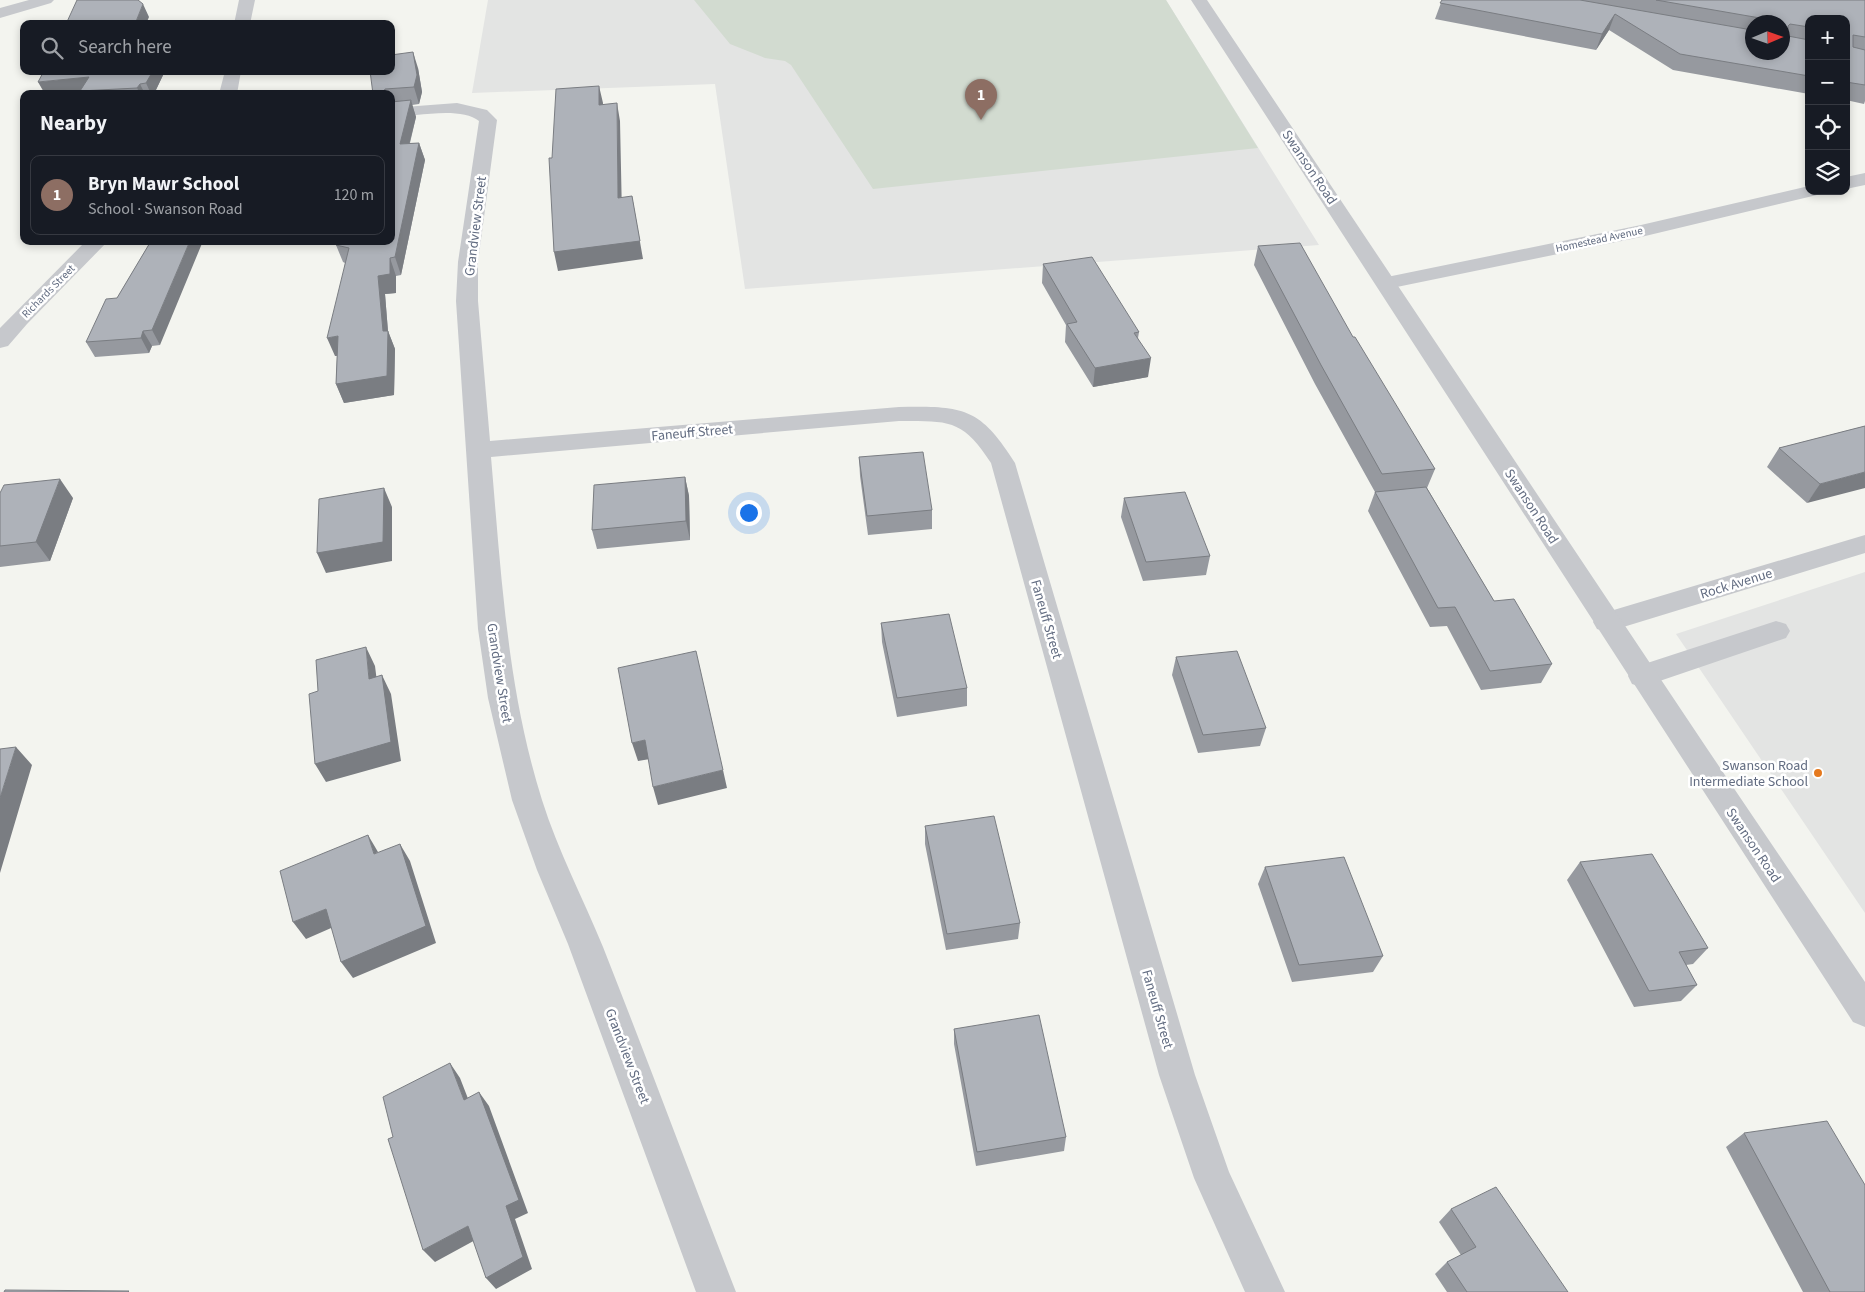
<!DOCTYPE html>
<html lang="en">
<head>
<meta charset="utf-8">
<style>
  :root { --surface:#171b24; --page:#242831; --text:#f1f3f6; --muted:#9ea1a6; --line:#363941; --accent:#0b8043 }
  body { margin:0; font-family:"Source Sans 3",sans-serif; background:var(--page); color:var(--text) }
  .controls { position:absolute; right:15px; top:15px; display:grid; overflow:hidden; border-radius:10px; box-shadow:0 2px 8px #0003 }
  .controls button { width:45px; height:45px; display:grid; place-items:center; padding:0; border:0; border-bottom:1px solid var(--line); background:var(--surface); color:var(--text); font:25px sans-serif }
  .compass { position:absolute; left:1745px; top:15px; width:45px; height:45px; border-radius:50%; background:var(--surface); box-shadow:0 2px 8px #0003; rotate:88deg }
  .you { position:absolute; left:748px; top:512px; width:18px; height:18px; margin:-12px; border:4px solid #fff; border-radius:50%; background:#1a73e8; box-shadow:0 0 0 8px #1a73e833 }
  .badge { display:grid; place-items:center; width:32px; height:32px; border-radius:50%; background:var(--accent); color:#fff; font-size:16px; font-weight:700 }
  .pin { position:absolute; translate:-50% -41px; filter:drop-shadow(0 1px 2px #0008) }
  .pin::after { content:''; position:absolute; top:26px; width:18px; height:15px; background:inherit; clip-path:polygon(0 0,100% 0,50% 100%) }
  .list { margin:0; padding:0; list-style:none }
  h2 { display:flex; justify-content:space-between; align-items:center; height:65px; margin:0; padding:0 20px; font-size:21px }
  h2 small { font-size:16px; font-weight:400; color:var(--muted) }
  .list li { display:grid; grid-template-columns:32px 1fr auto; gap:15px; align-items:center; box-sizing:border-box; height:80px; margin:0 10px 10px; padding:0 10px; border:1px solid var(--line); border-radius:10px }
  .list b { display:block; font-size:19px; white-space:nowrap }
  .list p { margin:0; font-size:16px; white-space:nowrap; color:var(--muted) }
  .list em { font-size:16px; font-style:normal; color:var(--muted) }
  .icon { flex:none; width:28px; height:28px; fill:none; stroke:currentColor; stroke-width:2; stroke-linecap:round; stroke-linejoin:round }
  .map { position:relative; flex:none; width:1865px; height:1292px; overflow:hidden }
  .search { position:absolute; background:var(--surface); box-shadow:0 2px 8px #0003; left:20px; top:20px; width:375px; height:55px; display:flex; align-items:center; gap:12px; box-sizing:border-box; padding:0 18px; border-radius:10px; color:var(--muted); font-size:19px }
  .panel { position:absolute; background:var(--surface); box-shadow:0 2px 8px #0003; left:20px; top:90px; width:375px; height:155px; border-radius:10px }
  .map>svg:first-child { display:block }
  .built { fill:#e3e4e3 }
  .green { fill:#d2dbd0 }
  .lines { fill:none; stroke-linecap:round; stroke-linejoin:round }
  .service { fill:#c6c8cc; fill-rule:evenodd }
  .minor { fill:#c6c8cc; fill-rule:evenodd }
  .tertiary { fill:#c6c8cc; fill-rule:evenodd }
  .wall { fill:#96999f; fill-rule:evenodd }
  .shaded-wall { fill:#7a7d82 }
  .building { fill:#aeb2b9; stroke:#7a7d82 }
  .poi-dot { fill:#e5791e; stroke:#fff; stroke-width:2 }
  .labels { text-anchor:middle; stroke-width:5; stroke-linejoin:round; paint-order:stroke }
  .far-street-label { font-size:11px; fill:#626c81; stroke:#fff }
  .street-label { font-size:14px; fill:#626c81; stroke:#fff }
  .poi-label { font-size:14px; fill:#626c81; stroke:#fff; text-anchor:end }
</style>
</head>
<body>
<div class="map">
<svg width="1865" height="1292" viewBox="0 0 1865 1292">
  <rect width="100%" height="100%" fill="#f3f4ef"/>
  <path class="built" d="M488 0H1166L1319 245 745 289 715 84 472 93Z
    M1865 572V913L1676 634Z"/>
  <path class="green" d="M694 0H1166L1258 148 873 189 791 65 785 61 765 58 730 44Z"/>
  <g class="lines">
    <path class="service" d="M1776 621 1786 624 1790 631 1786 638 1642 687 1632 684 1628 676 1632 668Z"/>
    <path class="minor" d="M29 0H54L51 3 0 18V8Z
      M239 0H255L250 24H234Z
      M225 71H241L237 94H219Z
      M457 103 487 110 497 120 478 262V301L490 441 899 407C963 406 980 407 1015 463L1195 1075 1229 1172 1285 1292H1245L1194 1178 1159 1075 991 463C963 419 949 421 899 421L491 457C501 572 507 689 542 800 558 851 583 898 603 947 648 1061 691 1177 736 1292H696L568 944 537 870 512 800 488 698 478 629 456 301 458 262 479 121C461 106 414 116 391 118V108Z
      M1865 173V185L1846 189V177Z
      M1809 186V191H1819L1817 195 1641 237 1387 289 1380 287 1377 283 1380 279 1387 277 1641 225Z
      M86 241H108L27 324 8 346 0 348V328Z
      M1865 535V553L1607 632 1597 629 1593 622 1597 615Z"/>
    <path class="tertiary" d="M1191 0H1207L1708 750 1865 982V1027L1853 1022Z"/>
  </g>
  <path class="wall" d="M1442 0H1865V101L1864 104 1846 100V19H1809V94L1673 70 1609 30 1596 50 1435 19ZM1752 22H1782L1752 52Z
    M418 68 422 92 419 104 412 105 416 117 410 143H419L425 160 401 275 396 276V293L385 294 388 331 395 349 394 395 344 403 336 384 337 356H335L345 263 343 262 336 245 391 241V94H373Z
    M44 71H165L154 94H82L81 92Z
    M151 241 160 345 152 346 149 353 95 357 86 342 117 298Z
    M1258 246 1353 337 1435 469 1427 488 1494 601 1552 664 1541 683 1481 690 1447 626 1430 627 1368 511 1375 492 1315 384 1254 265Z
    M1043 264 1139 332 1138 338 1148 377 1093 387 1065 342 1066 325 1042 283Z
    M1865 426 1807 503 1767 467 1779 448Z
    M859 457 932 510V529L868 535 860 476Z
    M685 477 689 496 690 540 597 549 592 530Z
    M0 493 73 498 50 561 0 567Z
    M1124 498 1210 556 1206 575 1143 581 1121 517Z
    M881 623 967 688V706L897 717 882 642Z
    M1176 657 1266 728 1260 746 1198 753 1172 675Z
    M925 826 1020 923 1018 939 946 950 925 844Z
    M1580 862 1708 948 1693 964 1686 965 1697 985 1681 1001 1634 1007 1567 880Z
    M1265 867 1383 956 1373 972 1292 982 1258 884Z
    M954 1029 1066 1137 1064 1151 976 1166 954 1044Z
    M1744 1133 1865 1292H1803L1726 1147Z
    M1451 1209 1568 1292H1447L1435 1274 1447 1262 1461 1255 1439 1222Z"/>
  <path class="shaded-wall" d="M143 4 149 17 146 24H135Z
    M1615 14 1609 30 1596 50 1602 34Z
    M413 52 418 68 422 92 419 104 414 87Z
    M153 71H165L154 94H151L146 83Z
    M89 77 81 92 63 94H45L38 82Z
    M140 84 145 94H140L137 88Z
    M599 86 603 103 602 122 599 105Z
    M411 100 416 117 405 161 400 144Z
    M617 103 620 121 622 216 618 198Z
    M419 143 425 160 401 275 395 257Z
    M632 196 643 259 558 271 554 252Z
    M190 241H203L160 345 152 330Z
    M390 258 396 276V293L385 294 388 332V331L395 349 394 395 344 403 336 384 383 331 378 276Z
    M143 331 152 346 149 353 141 338Z
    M338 336 346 354 335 356 327 338Z
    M1151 358 1148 377 1093 387 1095 368Z
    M1865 472V488L1807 503 1820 484Z
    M685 477 689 496 690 540 686 521Z
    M60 479 73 498 50 561 36 542Z
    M384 488 392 507V561L326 573 317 553Z
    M366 647 375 666 379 698 369 679Z
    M382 675 391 694 401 761 326 782 315 764Z
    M645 740 650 759 638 761 632 743Z
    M16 747 32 765 0 873V798Z
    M723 770 727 788 658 805 653 787Z
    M368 835 378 852 374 854Z
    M400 844 410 861 436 943 353 978 341 962Z
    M326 909 338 925 306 939 293 922Z
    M450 1063 460 1078 474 1114 464 1100Z
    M479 1092 489 1106 528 1213 515 1219 532 1269 496 1289 486 1278 506 1206Z
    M468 1226 479 1238 435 1262 423 1250Z"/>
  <path class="building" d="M77 0H138L143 4 135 24H66Z
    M1442 0H1580L1752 30V52H1782V22H1760V18L1656 0H1865V37L1853 35V47L1865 50V85L1846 82V19H1809V27L1790 24 1788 26V36L1809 40V76L1680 54 1615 14 1602 34 1440 3Z
    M413 52 417 75 414 87 385 89 384 91V94H373L370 71H391V55Z
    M44 71H153L146 83 140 84 137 88 80 91 89 77 38 82Z
    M599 86V105L617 103 618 198 632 196 640 241 554 252 549 158H552L556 89Z
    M411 100 400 144 419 143 395 257 390 258V274L378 276 383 331H388L387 376 336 384 338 336 327 338 349 248 336 245 337 241H391V102Z
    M151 241H190L152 330 143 331 141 338 86 342 106 299 117 298Z
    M1300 243 1353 337H1355L1435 469 1382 474 1321 365 1258 246Z
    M1092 257 1139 332 1134 333 1151 358 1095 368 1067 324 1077 322 1043 264Z
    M1865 426V472L1820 484 1779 448Z
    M923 452 932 510 867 516 859 457Z
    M685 477 686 521 592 530 594 485Z
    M60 479 36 542 0 546V493L4 485Z
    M1426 487 1494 601 1514 599 1552 664 1490 671 1455 607 1438 608 1375 492Z
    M384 488 383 542 317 553 319 499Z
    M1185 492 1210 556 1146 562 1124 498Z
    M949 614 967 688 897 698 881 623Z
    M366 647 369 679 382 675 391 742 315 764 309 694 318 691 316 660Z
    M696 651 723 770 653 787 645 740 632 743 618 668Z
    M1237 651 1266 728 1203 735 1176 657Z
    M16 747 0 798V749Z
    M994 816 1020 923 947 934 925 826Z
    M368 835 374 854 400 844 426 926 341 962 326 909 293 922 280 871Z
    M1652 854 1708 948 1679 952 1697 985 1649 991 1580 862Z
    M1344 857 1383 956 1299 965 1265 867Z
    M1039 1015 1066 1137 977 1152 954 1029Z
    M450 1063 464 1100 479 1092 519 1200 506 1206 523 1257 486 1278 468 1226 423 1250 388 1139 393 1137 383 1097Z
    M1827 1121 1865 1185V1292H1830L1744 1133Z
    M1496 1187 1568 1292H1467L1447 1262 1476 1247 1451 1209Z
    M5 1290 129 1291 128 1292H4Z"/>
  <circle class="poi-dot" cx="1818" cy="773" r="5"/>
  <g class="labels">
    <g class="far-street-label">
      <text transform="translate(1599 239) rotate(-12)" y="4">Homestead Avenue</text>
      <text transform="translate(48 291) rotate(-45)" y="4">Richards Street</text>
    </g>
    <g class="street-label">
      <text transform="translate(1310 167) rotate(56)" y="5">Swanson Road</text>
      <text transform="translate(475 226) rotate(-83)" y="5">Grandview Street</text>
      <text transform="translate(692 432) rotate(-5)" y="5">Faneuff Street</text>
      <text transform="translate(1532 506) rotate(57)" y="5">Swanson Road</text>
      <text transform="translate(1736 583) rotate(-17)" y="5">Rock Avenue</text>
      <text transform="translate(1047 619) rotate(74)" y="5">Faneuff Street</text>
      <text transform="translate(500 673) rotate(81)" y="5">Grandview Street</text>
      <text transform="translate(1754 845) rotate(56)" y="5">Swanson Road</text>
      <text transform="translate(1158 1009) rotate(74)" y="5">Faneuff Street</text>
      <text transform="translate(628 1056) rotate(69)" y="5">Grandview Street</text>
    </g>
    <g class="poi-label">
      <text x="1808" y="770">Swanson Road<tspan x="1808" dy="16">Intermediate School</tspan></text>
    </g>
  </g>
</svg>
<div class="controls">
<button>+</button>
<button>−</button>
<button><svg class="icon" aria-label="locate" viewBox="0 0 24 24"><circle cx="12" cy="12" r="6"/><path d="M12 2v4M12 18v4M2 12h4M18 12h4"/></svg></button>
<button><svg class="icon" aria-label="layers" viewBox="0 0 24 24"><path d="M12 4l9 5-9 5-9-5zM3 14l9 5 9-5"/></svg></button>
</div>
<svg class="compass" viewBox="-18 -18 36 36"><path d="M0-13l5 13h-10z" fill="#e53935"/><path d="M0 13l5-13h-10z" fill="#9ea1a6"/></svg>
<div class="you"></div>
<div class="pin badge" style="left:981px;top:120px;background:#8d6e63">1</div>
<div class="search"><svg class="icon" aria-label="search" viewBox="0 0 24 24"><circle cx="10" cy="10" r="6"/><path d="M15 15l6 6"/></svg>Search here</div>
<section class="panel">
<h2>Nearby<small></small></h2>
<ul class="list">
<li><span class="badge" style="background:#8d6e63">1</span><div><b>Bryn Mawr School</b><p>School · Swanson Road</p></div><em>120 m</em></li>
</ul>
</section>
</div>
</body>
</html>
